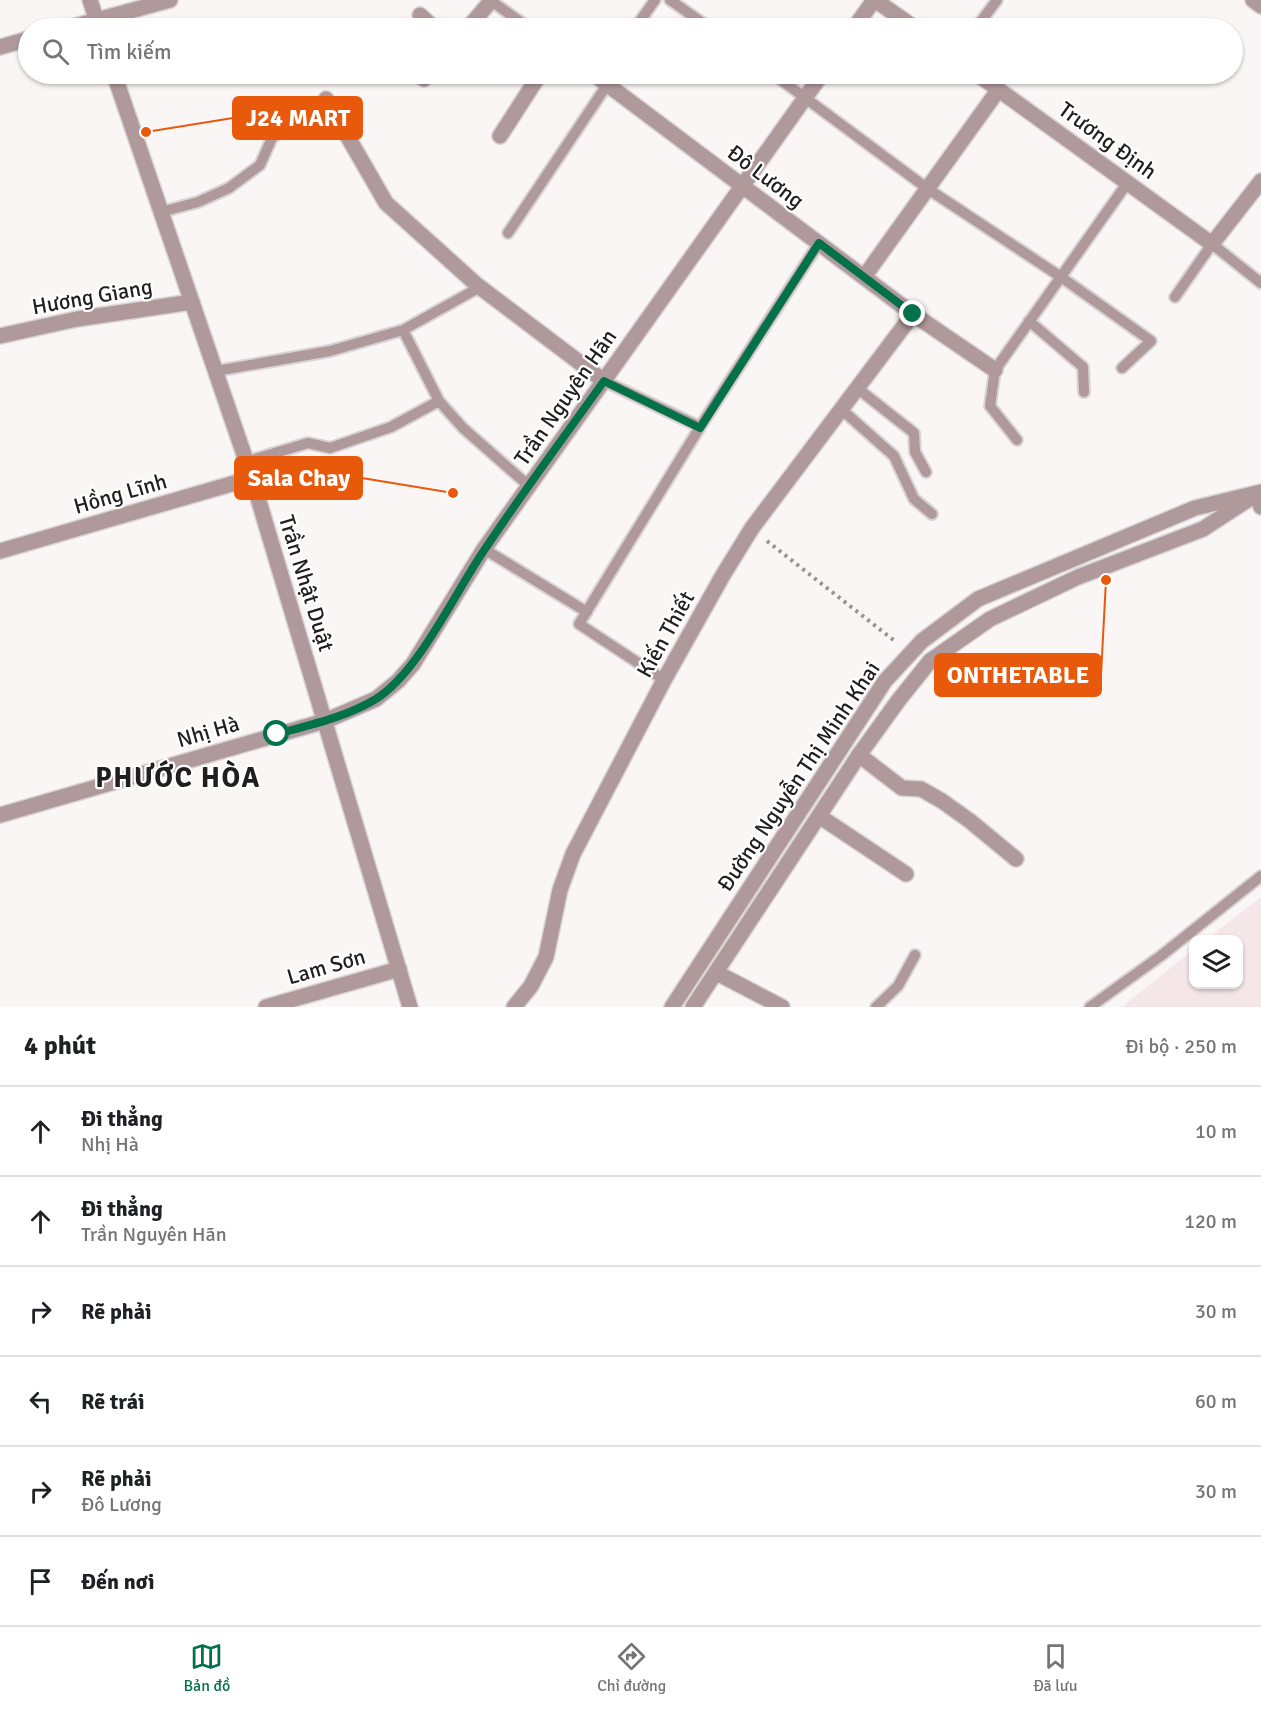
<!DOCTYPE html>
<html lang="vi">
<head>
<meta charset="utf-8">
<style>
  :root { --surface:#fff; --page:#f2f2f2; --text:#202124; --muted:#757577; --line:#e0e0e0; --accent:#03714a }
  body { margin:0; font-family:Signika,sans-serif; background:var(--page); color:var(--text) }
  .controls { position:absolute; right:18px; bottom:18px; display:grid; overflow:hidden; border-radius:12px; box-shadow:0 2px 4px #0004 }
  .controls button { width:54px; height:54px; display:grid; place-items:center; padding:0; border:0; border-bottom:2px solid var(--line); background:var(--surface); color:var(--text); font:30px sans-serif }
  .stop { position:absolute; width:18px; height:18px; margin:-14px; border:4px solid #03714a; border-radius:50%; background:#fff }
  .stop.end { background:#03714a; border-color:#fff; box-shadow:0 2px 6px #0008 }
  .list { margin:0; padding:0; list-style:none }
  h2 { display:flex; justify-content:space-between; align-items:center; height:78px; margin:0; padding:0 24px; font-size:26px }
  h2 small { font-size:20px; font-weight:400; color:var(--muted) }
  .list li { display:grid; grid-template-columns:39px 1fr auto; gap:18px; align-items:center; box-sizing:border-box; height:90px; padding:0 24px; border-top:2px solid var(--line) }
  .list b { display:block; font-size:22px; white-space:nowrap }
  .list p { margin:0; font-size:20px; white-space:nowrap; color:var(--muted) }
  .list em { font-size:20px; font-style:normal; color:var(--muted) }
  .icon { flex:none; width:33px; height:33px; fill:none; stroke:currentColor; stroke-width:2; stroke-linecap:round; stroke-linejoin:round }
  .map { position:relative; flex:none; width:1261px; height:1007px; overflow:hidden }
  .search { position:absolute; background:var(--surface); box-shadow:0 2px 4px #0004; left:18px; right:18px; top:18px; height:66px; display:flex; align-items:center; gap:15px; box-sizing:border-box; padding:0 21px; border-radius:33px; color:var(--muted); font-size:22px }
  .sheet { height:618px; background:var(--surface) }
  nav { display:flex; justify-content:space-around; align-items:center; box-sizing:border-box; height:84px; border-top:2px solid var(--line); background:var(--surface); font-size:16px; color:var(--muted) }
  nav a { display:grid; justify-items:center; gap:3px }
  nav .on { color:var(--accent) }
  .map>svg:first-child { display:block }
  .built { fill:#f5e7e8 }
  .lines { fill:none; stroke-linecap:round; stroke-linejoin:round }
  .service-casing { stroke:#d8d3d4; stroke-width:14 }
  .minor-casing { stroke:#d8d3d4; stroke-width:18 }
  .tertiary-casing { stroke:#d8d3d4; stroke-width:18 }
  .path { stroke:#979394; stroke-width:4; stroke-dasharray:3 4.5; stroke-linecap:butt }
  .service { stroke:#b0999b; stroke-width:10 }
  .minor { stroke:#b0999b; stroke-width:15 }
  .tertiary { stroke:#b0999b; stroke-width:15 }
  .route { stroke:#03714a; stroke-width:8 }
  .labels { text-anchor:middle; stroke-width:4.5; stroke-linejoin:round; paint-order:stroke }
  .street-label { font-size:22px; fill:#201e1f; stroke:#fff }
  .district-label { font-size:28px; font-weight:bold; letter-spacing:1.5px; fill:#201e1f; stroke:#fff }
  .leader { fill:none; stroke:#e8590c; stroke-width:2 }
  .callout-dot { fill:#e8590c; stroke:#fff; stroke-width:2 }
  .callout { fill:#e8590c; stroke:#e8590c; stroke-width:2 }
  .callout-label { font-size:24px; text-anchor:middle; font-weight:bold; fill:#fff }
</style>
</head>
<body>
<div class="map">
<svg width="1261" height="1007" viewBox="0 0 1261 1007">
  <rect width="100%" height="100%" fill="#fbf6f6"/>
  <path class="built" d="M1261 897V1007H1122L1193 950 1194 984H1238V939H1207Z"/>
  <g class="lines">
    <defs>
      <path id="service" d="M490 0 529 28
        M670 0 710 28
        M635 28 655 0
        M976 28 997 0
        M773 74 928 189 1061 277 1151 341 1122 368
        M161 212 198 202 229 188 260 165 272 138 326 99
        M508 233 607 85
        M1175 297 1212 244 1261 283
        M1029 321 1083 367 1084 392
        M403 330 439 401 463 428 529 486
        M216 371 330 351 403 330 473 291 477 285
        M604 381 700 427
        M857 388 914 433 915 452 926 472
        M841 409 894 456 914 499 932 514
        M1017 440 990 406 995 370 1128 182
        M245 462 308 443 330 448 391 427 439 401
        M484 549 587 612
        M664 680 579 624 700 427 819 243
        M876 1007 898 986 915 955
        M1090 1007 1162 955 1261 876"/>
      <path id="minor" d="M875 0 915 28
        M1253 0 1261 6
        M420 15 434 28
        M367 28H368
        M468 28 491 1
        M854 28 874 0
        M417 74 424 79 429 74
        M977 74 1212 244 1261 181
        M600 79 913 314 995 370
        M326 99 386 203 477 285 604 381
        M500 136 540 74
        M864 277 999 89
        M0 336 77 319 192 302
        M1256 494 1261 507
        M859 755 902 788 921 789 942 801 970 821 1016 859
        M0 815 325 721 376 699 398 681 413 664 484 549 822 74
        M819 816 906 874
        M717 973 782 1007
        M266 1007 399 969
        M514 1007 531 986 546 957 560 890 573 854 664 680 723 575 752 528 913 314"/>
      <path id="tertiary" d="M90 0 99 28
        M68 28 170 0
        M0 47 28 39
        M114 74 252 478 410 1007
        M0 551 252 478
        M672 1007 885 681 922 641 978 599 1195 508 1261 492
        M693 1007 859 755 898 701 930 661 990 619 1078 577 1203 529 1249 499"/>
    </defs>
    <use href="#service" class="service-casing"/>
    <use href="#minor" class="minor-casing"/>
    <use href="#tertiary" class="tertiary-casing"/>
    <path class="path" d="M767 541 896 642"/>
    <use href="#service" class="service"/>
    <use href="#minor" class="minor"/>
    <use href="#tertiary" class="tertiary"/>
  </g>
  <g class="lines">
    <path class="route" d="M277 734C310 725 346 717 376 699 419 672 455 592 485 549 523 492 564 437 604 381L700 428 819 243 913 314"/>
  </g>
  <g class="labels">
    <g class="street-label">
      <text transform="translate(1108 140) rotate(36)" y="8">Trương Định</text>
      <text transform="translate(766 176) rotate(37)" y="8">Đô Lương</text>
      <text transform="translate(92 296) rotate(-10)" y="8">Hương Giang</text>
      <text transform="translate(565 397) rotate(-55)" y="8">Trần Nguyên Hãn</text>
      <text transform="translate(120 493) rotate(-16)" y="8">Hồng Lĩnh</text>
      <text transform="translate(307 583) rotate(73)" y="8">Trần Nhật Duật</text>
      <text transform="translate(665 634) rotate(-61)" y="8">Kiến Thiết</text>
      <text transform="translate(208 731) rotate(-16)" y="8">Nhị Hà</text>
      <text transform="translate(798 776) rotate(-56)" y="8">Đường Nguyễn Thị Minh Khai</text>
      <text transform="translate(326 966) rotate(-16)" y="8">Lam Sơn</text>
    </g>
    <g class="district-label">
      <text x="178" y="787">PHƯỚC HÒA</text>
    </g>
  </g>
  <path class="leader" d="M146 132L233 118M453 493L362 478M1106 580L1101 675"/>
  <g class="callout-dot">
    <circle cx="146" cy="132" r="6"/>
    <circle cx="453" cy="493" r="6"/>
    <circle cx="1106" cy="580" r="6"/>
  </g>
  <g class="callout">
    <rect x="233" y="97" width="129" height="42" rx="6"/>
    <rect x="235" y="457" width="127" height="42" rx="6"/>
    <rect x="935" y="654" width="166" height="42" rx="6"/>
  </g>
  <g class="callout-label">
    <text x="298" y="126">J24 MART</text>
    <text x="299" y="486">Sala Chay</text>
    <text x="1018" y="683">ONTHETABLE</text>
  </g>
</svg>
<div class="controls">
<button><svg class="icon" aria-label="layers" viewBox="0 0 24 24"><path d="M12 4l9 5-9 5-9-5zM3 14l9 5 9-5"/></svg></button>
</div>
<div class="stop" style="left:277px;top:734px"></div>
<div class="stop end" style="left:913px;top:314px"></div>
<div class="search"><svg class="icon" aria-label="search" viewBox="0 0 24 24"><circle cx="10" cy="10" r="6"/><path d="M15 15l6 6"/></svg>Tìm kiếm</div>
</div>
<section class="sheet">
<h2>4 phút<small>Đi bộ · 250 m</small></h2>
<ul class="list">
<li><svg class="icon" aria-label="ahead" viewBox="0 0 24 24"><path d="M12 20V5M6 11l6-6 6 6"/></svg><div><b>Đi thẳng</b><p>Nhị Hà</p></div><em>10 m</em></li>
<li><svg class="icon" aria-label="ahead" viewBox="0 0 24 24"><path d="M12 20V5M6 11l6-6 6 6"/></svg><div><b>Đi thẳng</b><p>Trần Nguyên Hãn</p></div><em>120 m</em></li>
<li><svg class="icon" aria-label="right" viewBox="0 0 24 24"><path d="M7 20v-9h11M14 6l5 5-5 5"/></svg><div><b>Rẽ phải</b></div><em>30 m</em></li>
<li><svg class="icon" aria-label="left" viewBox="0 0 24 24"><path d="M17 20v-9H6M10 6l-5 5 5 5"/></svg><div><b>Rẽ trái</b></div><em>60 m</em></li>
<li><svg class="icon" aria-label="right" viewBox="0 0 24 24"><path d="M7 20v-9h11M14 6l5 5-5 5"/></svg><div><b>Rẽ phải</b><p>Đô Lương</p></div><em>30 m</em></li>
<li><svg class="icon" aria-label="arrive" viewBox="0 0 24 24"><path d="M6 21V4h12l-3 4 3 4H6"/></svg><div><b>Đến nơi</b></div></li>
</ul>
</section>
<nav>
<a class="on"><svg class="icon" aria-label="map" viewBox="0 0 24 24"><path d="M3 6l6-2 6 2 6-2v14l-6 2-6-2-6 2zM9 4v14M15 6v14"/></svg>Bản đồ</a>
<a><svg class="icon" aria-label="directions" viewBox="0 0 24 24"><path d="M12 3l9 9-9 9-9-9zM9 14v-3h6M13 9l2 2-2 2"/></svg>Chỉ đường</a>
<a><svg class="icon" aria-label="saved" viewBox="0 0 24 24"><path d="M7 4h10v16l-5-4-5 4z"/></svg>Đã lưu</a>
</nav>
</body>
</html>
